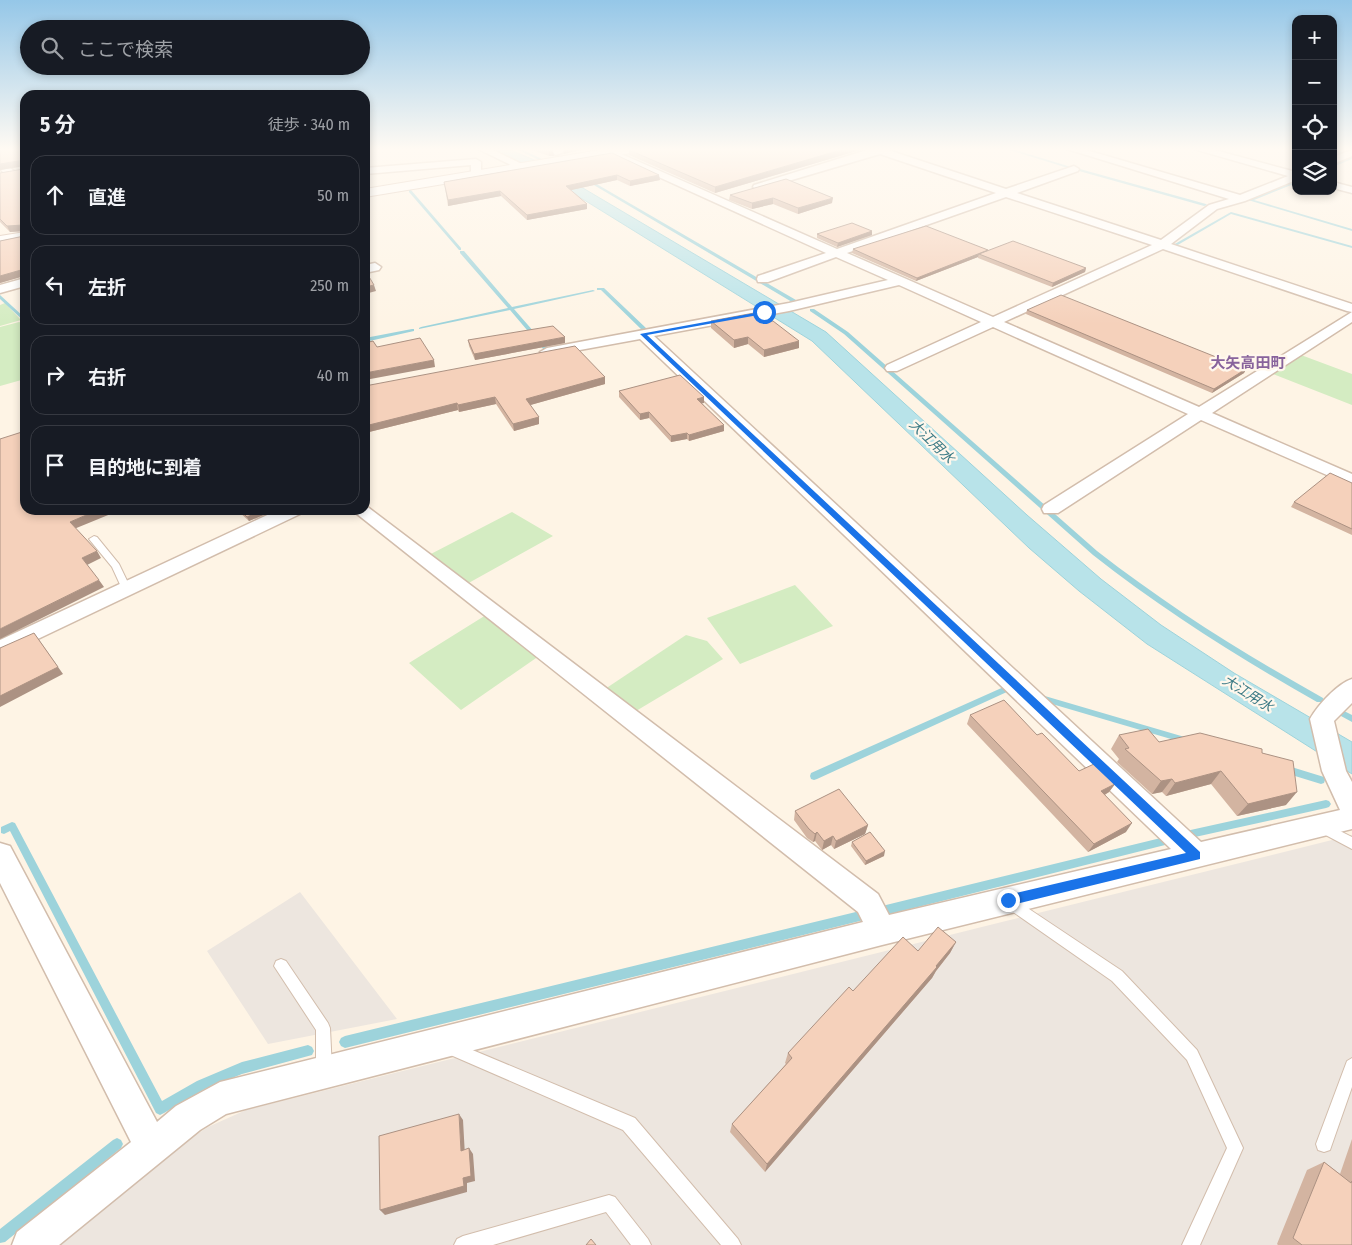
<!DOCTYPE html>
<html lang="ja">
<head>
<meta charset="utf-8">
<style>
  :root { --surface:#171b24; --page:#20242c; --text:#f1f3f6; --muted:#9ea1a6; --line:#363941 }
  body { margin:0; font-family:"Fira Sans Condensed","Noto Sans JP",sans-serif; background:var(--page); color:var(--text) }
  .controls { position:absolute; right:15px; top:15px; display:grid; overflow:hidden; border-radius:10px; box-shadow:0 2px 8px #0003 }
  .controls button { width:45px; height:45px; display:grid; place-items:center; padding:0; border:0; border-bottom:1px solid var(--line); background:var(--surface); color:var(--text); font:25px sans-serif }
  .stop { position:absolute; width:15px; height:15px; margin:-11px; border:4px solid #1a73e8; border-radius:50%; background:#fff }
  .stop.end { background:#1a73e8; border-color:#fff; box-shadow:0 1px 5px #0008 }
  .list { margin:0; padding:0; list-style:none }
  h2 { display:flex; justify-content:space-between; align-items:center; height:65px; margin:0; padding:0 20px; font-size:21px }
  h2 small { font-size:16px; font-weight:400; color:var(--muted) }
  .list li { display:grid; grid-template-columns:32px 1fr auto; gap:15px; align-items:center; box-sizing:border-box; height:80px; margin:0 10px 10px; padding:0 10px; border:1px solid var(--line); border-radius:15px }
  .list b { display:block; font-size:19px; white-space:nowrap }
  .list em { font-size:16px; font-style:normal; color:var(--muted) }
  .icon { flex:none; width:28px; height:28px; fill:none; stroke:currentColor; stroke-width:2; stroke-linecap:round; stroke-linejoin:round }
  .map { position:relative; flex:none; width:1352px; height:1245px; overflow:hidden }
  .search { position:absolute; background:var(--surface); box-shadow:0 2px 8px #0003; left:20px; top:20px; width:350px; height:55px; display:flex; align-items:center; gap:12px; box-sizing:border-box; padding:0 18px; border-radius:28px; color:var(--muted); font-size:19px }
  .panel { position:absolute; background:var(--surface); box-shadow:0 2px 8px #0003; left:20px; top:90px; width:350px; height:425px; border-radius:15px }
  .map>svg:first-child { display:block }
  .industrial { fill:#ede6df }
  .green { fill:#d4ecc2 }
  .water { fill:#b8e3e9; stroke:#9dd3db }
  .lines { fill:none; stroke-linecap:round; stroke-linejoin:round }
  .stream { fill:#9dd3db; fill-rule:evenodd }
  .service-casing { stroke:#d2bdac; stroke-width:2 }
  .minor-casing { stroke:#d2bdac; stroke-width:3 }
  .secondary-casing { stroke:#d5bcaa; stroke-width:2 }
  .service { fill:#fff; fill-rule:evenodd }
  .minor { fill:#fff; fill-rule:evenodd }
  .secondary { fill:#fff; fill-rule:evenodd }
  .wall { fill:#d3b4a1 }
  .shaded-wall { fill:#ac9283 }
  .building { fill:#f5d1bb; stroke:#ac9283 }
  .route { fill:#1a73e8 }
  .labels { text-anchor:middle; stroke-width:4.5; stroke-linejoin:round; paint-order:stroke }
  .far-water-label { font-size:14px; font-style:italic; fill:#3d7b86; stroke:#fff7ec }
  .far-quarter-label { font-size:15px; font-weight:bold; fill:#88639c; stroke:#fff7ec }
</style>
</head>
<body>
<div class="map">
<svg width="1352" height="1245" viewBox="0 0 1352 1245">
  <rect width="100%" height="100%" fill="#fef4e5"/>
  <path class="industrial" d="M1352 835V1245H59L177 1147 208 1127 246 1110Z
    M300 892 397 1019 268 1044 207 951Z"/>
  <path class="green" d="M5 303 21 320 0 326V305Z
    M19 322 25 324V379L0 386V327Z
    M1301 355 1352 374V405L1273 374Z
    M512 512 553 536 465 585 427 556Z
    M795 585 833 626 740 664 707 618Z
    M486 615 539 656 461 710 409 663Z
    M686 635 707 641 723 659 631 714 602 691Z"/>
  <path class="water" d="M487 149H508L539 162 826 332 1027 515 1101 579 1161 625 1234 673 1352 742V774L1147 644 1079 591 1029 548 812 341 568 190Z"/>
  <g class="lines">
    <path class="stream" d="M516 149H521L546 161 543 162Z
      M1006 149H1012L1071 167 1068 168Z
      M1333 150 1352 154V156L1333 152Z
      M1352 157V159L1333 167V165Z
      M1080 169 1206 204 1207 205 1204 206 1079 171Z
      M588 179 796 300V301L792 302 587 181Z
      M1296 181V183L1254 200 1352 229V231L1248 200Z
      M409 190H411L461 248V250H459L409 192Z
      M1231 212 1352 246V248L1231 214 1176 246 1173 245Z
      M460 251H464L512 307 593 290 595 291 514 309 548 348V350H544L510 310 419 329V328L421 327 508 308 460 253Z
      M597 288H604L647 329V331H643L601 290H597Z
      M0 295 25 318V322L0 299Z
      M810 309H814L848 332 1097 551C1169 607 1244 654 1323 698L1324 700 1323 702H1317C1239 658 1163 610 1093 555L844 334 810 311Z
      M412 329H414V331L365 342V338Z
      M1006 686 1009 687 1010 689 1009 691 817 779 814 780 811 779 810 776 811 773Z
      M1038 694 1188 738 1191 739 1192 741 1191 743 1188 744 1035 699 1034 697 1035 695Z
      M1344 711 1352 715V722L1341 716 1340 714 1341 712Z
      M1285 765 1324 777 1325 780 1324 783 1321 784 1282 772 1281 769 1282 766Z
      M1326 800 1329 801 1331 804 1329 807 1326 808 1186 839 1183 838 1181 835 1183 832 1186 831Z
      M12 822 15 823 162 1101 197 1081 242 1062 308 1045 312 1047 314 1051 312 1055 242 1074 205 1089 164 1113 160 1115 156 1113 10 831 4 834 1 833V827Z
      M1169 836 1172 837 1174 840 1172 843 1169 844 886 915 882 913 881 910 882 907 886 905Z
      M860 911 864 913 865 916 864 919 860 921 345 1048 341 1046 339 1042 341 1038 345 1036Z
      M117 1138 121 1140 123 1144 121 1148 5 1242 0 1243V1229L113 1140Z"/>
    <defs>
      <path id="service" d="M94 536 97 537 119 564 131 589 129 591H123L112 567 89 539Z
        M1324 823 1352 837V849L1320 832 1318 828 1320 824Z
        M1011 897 1122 971 1197 1050 1243 1148 1200 1245H1182L1227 1148 1187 1060 1112 981 1006 907 1004 903 1006 899Z
        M281 959 286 961 328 1023 330 1028 332 1070 329 1075 324 1078 319 1075 316 1070V1030L274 966 276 961Z
        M451 1041 635 1118 738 1239 741 1245H721L623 1130 446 1053 444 1048 446 1043Z
        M1352 1058V1087L1330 1150 1324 1152 1318 1150 1316 1144 1347 1061Z
        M609 1195 615 1197 648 1239 651 1245H631L606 1212 493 1245H454L457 1239 463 1236Z"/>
      <path id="minor" d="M478 149H491L528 167 519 169Z
        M545 149H572L556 155Z
        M597 149H610L837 249 996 193 880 154 758 190 753 187 754 185 870 149H885L1006 189 1074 166 1079 169 1078 171 1017 193 1161 240 1209 205 1229 199 1067 149H1083L1240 195 1288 176 1194 149H1211L1296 172V180L1245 201 1217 209 1171 244 1352 304V322L1212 413 1352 474V486L1201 420 1058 513H1044L1042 509 1044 505 1188 414 993 327 897 371H887L885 368 887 365 981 322 899 285 789 311 654 336 1201 842 1340 810 1322 771 1310 719C1318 705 1337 684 1352 679V703L1334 721 1346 771 1352 782V829L882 945 226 1114 200 1130 59 1245H12L17 1232 131 1142 0 883V843L10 846 157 1122 176 1106 220 1082 863 922 858 912 352 510H365V505L878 894 889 915 1171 849 640 339 547 356 542 355 540 352 547 348 789 303 888 280 836 257 768 282H758L757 279 758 276 826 253ZM1006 197 1152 245 993 317 847 253ZM1163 249 1347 311 1352 312 1199 407 1004 322Z
        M1352 150V156L1333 164V157Z
        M476 159 481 162V175L476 178 471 175V165L365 174V168Z
        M0 160 14 171V175H6L0 169Z
        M1333 182 1352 187V193L1333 188Z
        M375 263 381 267 379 270 365 273V265Z
        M25 278V286L0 293V285Z
        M278 510H302L300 514 0 657V640Z"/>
      <path id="secondary" d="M606 149H637L631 153 365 197V189Z
        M25 232V242L0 246V236Z"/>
    </defs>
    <use href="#service" class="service-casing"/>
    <use href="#minor" class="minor-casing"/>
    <use href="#secondary" class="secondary-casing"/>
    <use href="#service" class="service"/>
    <use href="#minor" class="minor"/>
    <use href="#secondary" class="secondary"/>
  </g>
  <path class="wall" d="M0 149H25V277L24 276 0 283V241L24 236 23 231 10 232 0 222V173L23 169V166L0 170Z
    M529 149H551L554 156H549Z
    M629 150H860L715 193 629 155Z
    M612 153 660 180 630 186 617 180 571 190 587 204V209L527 220 501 196 448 206 444 182Z
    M730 195 832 203 798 214 773 204 752 209 729 200Z
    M872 231V235L837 247 817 238V234Z
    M853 249 988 251 1086 268 1085 272 1052 287 978 258V257L916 281 852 253Z
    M1027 310 1246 369 1244 373 1212 393 1026 314Z
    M711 321 799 348 764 357 748 344 734 348 711 328Z
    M468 340 565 343 475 360 469 346Z
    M605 377V384L530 405 539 424 514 431 496 404 459 412 458 410 365 433V386Z
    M619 391 704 397V403H702L724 431 689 441 687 439 671 442 649 418 640 420 619 397Z
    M1352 483V535L1291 507 1294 502Z
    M237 510H275L249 521Z
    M970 715 1079 771 1115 784 1109 792 1105 795 1126 832 1088 852 967 724Z
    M1119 735 1159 742 1262 753 1286 805 1237 816 1211 784 1166 796 1162 792 1152 794 1117 762 1119 759 1111 749Z
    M795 811 868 825 865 834 834 849 831 845 822 850 815 841 813 842 807 838 794 820Z
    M852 842 884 856 865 865 851 846Z
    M956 942 950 953 936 971 932 978 765 1172 730 1132 732 1124 786 1064 785 1063 788 1053 853 991 918 951Z
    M1352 1139V1245H1278L1277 1244 1307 1170 1324 1162 1340 1174Z"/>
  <path class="shaded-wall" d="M563 149H586L564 154Z
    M844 149H860V150L715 193V187Z
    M553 150 554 156H549V151Z
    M24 160 25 166 0 170V164Z
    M617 175V180L567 191 566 186Z
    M659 175 660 180 630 186V181Z
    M500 191 501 196 448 206V200Z
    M773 198V204L752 209V203Z
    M833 198 832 203 798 214V208Z
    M587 204V209L527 220V215Z
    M23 225 25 231 10 232 7 226Z
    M872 231V235L837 247 838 243Z
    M988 250 987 253 979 254 978 257 916 281 917 278Z
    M1086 268 1085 272 1052 287 1053 283Z
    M21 270 24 276 0 283V276Z
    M374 285 376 291 365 294V287Z
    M565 337V343L475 360 474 354Z
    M748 337V344L734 348V340Z
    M799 341V348L764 357V350Z
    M434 360 435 367 365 380V373Z
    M1246 369 1244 373 1212 393 1214 389Z
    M605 377V384L527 406 526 399Z
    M495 397 496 404 459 412 458 405Z
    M704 397V403L697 404V399Z
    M457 403 458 410 365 433V426Z
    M649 412V418L640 420V414Z
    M539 417V424L514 431 513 424Z
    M724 425V431L689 441V435Z
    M687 433V439L671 442V436Z
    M98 510H117L118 511 74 529 70 522Z
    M263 510H275L249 521 247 517Z
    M97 551 101 558 87 565 82 558Z
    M99 580 104 587 0 639V629Z
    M34 633 63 674 0 707V696Z
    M1221 771 1211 784 1166 796 1175 783Z
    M1172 779 1162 792 1152 794 1161 781Z
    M1115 784 1109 792 1095 800 1101 791Z
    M1297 792 1286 805 1237 816 1248 804Z
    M1132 823 1126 832 1088 852 1094 844Z
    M868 825 865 834 834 849 836 841Z
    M817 832 815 841 813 842 815 834Z
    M833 836 831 845 822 850 824 841Z
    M885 851 884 856 865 865 866 861Z
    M956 942 950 953 936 971 932 978 765 1172 767 1164Z
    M459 1114 463 1120 465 1156 461 1151Z
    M469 1148 473 1154 475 1181 467 1183V1192L385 1215 380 1210 463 1178Z"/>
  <path class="building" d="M0 149H25V272H23L21 270 0 276V241L24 236 23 225 7 226 0 219V173L23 169 24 160 0 164Z
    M629 149H844L715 187 629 150Z
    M612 153 659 175 630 181 617 175 566 186 587 204 527 215 500 191 448 200 444 182Z
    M786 179 833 198 798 208 773 198 752 203 730 195Z
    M852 223 872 231 838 243 817 234Z
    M926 226 988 250 917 278 853 249Z
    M1013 241 1086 268 1053 283 979 254Z
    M365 270 374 285 365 287Z
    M1061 295 1246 369 1214 389 1027 310Z
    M754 313 767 322 773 321 799 341 764 350 748 337 734 340 711 321Z
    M553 326 565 337 474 354 468 340Z
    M420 338 434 360 365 373V343L373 341 377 347Z
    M575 346 605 377 526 399 539 417 513 424 495 397 458 405 457 403 365 426V386Z
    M680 375 704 397 697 399 724 425 689 435 687 433 671 436 649 412 640 414 619 391Z
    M25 431V510H98L70 522 97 551 82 558 99 580 0 629V439Z
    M1330 473 1352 483V529L1294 502Z
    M240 510H263L247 517Z
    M34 633 58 667 0 696V648Z
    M1004 700 1037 735 1042 733 1079 771 1094 764 1115 784 1101 791 1132 823 1094 844 970 715Z
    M1148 729 1159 742 1200 733 1262 749V753L1293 761 1297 792 1248 804 1221 771 1175 783 1172 779 1161 781 1125 749 1129 748 1119 735Z
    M839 789 868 825 836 841 833 836 824 841 817 832 815 834 809 829 795 811Z
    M870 832 885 851 866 861 852 842Z
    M938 927 956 942 936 966 937 967 767 1164 732 1124 792 1058 788 1053 849 987 853 991 903 937 918 951Z
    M459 1114 461 1151 469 1148 471 1176 463 1178 464 1186 380 1210 379 1136Z
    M1324 1162 1351 1183 1352 1181V1245H1302L1293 1238Z
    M591 1239 596 1245H586Z"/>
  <linearGradient id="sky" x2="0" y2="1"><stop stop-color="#95c7e8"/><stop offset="0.46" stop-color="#fffaf3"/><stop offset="1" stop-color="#fffaf3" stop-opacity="0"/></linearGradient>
  <rect width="1352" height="324" fill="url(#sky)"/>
  <path class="route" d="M766 311 764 314 647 335 1200 852V859L1008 906 1005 904V897L1008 895 1186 853 640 334Z"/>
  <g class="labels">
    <g class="far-water-label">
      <text transform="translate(932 441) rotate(44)" y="5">大江用水</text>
      <text transform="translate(1248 693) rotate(32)" y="5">大江用水</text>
    </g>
    <g class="far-quarter-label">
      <text x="1248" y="368">大矢高田町</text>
    </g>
  </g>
</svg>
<div class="controls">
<button>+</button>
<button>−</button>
<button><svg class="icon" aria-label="locate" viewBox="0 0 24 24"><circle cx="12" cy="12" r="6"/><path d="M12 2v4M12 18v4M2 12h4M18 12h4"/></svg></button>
<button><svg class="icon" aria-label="layers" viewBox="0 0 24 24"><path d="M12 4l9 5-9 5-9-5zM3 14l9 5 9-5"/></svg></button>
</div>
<div class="stop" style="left:764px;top:312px"></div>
<div class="stop end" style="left:1008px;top:900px"></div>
<div class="search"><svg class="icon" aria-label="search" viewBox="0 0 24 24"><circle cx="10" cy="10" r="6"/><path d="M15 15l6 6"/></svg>ここで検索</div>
<section class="panel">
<h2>5 分<small>徒歩 · 340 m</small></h2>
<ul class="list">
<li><svg class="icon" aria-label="ahead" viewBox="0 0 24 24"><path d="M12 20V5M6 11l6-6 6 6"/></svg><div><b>直進</b></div><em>50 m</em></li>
<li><svg class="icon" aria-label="left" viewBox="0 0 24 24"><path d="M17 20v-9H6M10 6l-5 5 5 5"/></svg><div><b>左折</b></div><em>250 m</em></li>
<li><svg class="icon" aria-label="right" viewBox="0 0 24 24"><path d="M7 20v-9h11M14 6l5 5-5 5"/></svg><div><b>右折</b></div><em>40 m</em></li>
<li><svg class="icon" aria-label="arrive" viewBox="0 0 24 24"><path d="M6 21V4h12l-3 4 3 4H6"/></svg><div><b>目的地に到着</b></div></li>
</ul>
</section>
</div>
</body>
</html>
